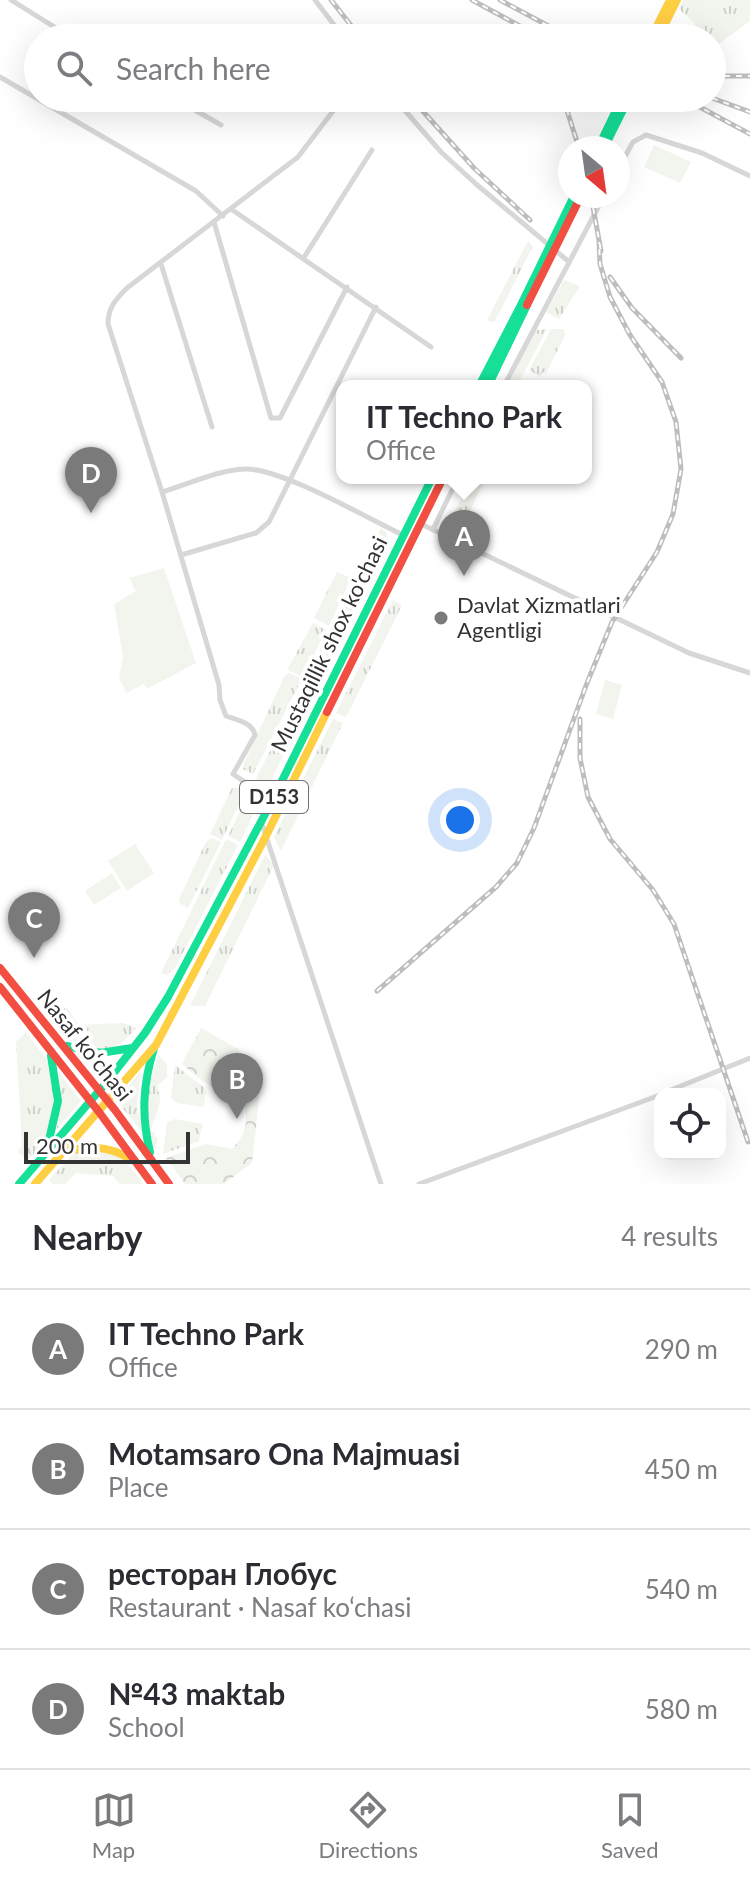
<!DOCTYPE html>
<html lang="en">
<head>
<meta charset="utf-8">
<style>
  :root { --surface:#fff; --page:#f7f7f7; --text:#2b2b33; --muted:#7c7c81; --line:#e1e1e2; --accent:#7a7a7a }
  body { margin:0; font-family:Lato,sans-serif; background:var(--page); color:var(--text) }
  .controls { position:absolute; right:24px; bottom:24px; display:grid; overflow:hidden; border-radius:16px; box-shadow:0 8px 32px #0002 }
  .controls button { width:72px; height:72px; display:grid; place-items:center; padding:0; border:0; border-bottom:2px solid var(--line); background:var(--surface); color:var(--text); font:40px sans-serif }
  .compass { position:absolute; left:558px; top:136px; width:72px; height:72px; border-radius:50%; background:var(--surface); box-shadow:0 8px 32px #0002; rotate:151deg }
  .scale { position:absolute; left:24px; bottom:20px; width:166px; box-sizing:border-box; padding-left:8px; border:4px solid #333; border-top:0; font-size:22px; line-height:28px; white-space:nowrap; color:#333; -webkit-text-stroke:6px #fff; paint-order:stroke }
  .you { position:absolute; left:460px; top:820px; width:28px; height:28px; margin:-20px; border:6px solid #fff; border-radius:50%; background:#1a73e8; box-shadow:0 0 0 12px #1a73e833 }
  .badge { display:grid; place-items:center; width:52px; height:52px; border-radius:50%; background:var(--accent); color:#fff; font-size:26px; font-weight:700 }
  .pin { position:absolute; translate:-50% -66px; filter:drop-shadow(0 2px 4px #0008) }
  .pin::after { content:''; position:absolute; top:42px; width:28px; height:24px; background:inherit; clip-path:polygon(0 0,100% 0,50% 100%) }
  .popup { position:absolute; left:336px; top:380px; width:256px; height:104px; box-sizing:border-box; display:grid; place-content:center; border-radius:16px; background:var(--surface); filter:drop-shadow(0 2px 6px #0005); font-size:26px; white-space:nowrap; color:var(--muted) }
  .popup b { font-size:30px; color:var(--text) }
  .popup::after { content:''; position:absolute; left:50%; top:100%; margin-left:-16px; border:16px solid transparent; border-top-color:var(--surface) }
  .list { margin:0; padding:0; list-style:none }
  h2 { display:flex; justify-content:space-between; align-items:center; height:104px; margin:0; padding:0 32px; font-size:34px }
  h2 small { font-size:26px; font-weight:400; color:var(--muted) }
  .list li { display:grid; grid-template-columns:52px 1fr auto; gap:24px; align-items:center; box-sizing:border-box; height:120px; padding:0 32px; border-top:2px solid var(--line) }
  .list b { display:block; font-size:30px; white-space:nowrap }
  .list p { margin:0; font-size:26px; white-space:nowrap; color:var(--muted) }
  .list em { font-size:26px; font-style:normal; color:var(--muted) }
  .icon { flex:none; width:44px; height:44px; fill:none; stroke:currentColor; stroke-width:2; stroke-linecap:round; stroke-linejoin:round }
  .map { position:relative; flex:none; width:750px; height:1184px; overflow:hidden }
  .search { position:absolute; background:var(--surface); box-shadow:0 8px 32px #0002; left:24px; right:24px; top:24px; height:88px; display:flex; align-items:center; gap:20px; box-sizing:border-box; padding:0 28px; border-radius:44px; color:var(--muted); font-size:30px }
  .sheet { height:584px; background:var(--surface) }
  nav { display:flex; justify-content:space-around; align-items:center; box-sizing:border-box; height:112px; border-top:2px solid var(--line); background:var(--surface); font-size:22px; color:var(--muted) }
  nav a { display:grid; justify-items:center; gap:4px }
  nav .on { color:var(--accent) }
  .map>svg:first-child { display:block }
  .grass { fill:url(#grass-tufts) }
  .forest { fill:url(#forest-crowns) }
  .pitch { fill:#f1f5ed }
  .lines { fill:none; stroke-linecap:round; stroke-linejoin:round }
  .street { stroke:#d7d7d7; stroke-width:5 }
  .fast { stroke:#16e098; stroke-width:8 }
  .slow { stroke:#ffcf43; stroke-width:8 }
  .jam { stroke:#f24e42; stroke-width:8 }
  .rail-casing { stroke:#bebebe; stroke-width:5 }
  .rail { stroke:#fff; stroke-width:2; stroke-dasharray:6; stroke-linecap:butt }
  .fast-bridge { stroke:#16e098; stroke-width:8 }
  .jam-bridge { stroke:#f24e42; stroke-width:8 }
  .poi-dot { fill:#7a7a7a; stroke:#fff; stroke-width:3 }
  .labels { text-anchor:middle; stroke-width:8; stroke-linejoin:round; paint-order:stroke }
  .shield { fill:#fff; stroke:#707070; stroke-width:2 }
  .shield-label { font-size:20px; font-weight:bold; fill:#333 }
  .poi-label { font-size:22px; fill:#333; stroke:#fff; text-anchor:start }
  .street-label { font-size:22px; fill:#333; stroke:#fff }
</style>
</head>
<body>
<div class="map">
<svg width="750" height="1184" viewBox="0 0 750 1184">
  <defs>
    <pattern id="grass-tufts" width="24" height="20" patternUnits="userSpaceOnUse" patternTransform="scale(2)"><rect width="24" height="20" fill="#f1f5ed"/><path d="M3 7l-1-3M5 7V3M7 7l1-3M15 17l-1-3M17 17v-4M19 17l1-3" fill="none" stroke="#cfd2cc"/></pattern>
    <pattern id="forest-crowns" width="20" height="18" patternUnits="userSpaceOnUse" patternTransform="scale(2)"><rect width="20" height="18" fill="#f1f5ed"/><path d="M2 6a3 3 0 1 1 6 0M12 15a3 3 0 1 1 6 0" fill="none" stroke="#cfd2cc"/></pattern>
  </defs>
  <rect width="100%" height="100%" fill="#fff"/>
  <path class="grass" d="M683 0H750V21L712 49V38H692L695 24 679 9Z
    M528 241 533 246 495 321 491 322 487 320Z
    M564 280 580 286 559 319 546 312Z
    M547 329 517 386H508L532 333 537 330Z
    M551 329H564L565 335 546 374 543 372 540 377 529 370Z
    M472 478H486L459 533 446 527Z
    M381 528 387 533C388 550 376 582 361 587L353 583Z
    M337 572 351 578 329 626 314 618Z
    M352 585 358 588 357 608 268 786 256 779Z
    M393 600 402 605 346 717 336 713Z
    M313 623 326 630 303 677 287 670Z
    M289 673 302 679 253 774 243 769V766L284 677Z
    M333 719 343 723 281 851 274 837Z
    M232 788H239L245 791 222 840 210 834Z
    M249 793 260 800 240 842 228 836Z
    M212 838 221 842 188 908 179 903V899L206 842Z
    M226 839 238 845 174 970 167 975 161 973Z
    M265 855 274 865 205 1006H190Z
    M66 1007 79 1025 123 1023 136 1028C104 1067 79 1052 52 1018Z
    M26 1032 47 1060 54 1096 53 1113 45 1142 28 1160 18 1152 22 1146 16 1042Z
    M159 1055 167 1064V1077L158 1085C157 1090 160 1094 160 1098 160 1109 153 1119 151 1130L158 1139 155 1149C137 1130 150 1076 159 1055Z
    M175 1065 206 1089 204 1107 177 1103 171 1098Z
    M141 1070 137 1105 142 1132 117 1101Z
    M58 1071 81 1101 56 1130C61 1108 62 1092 58 1071Z
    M175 1119 202 1124 199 1141 163 1154 167 1123Z
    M83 1151C118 1152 123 1156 143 1184H120L113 1176 76 1173 65 1184H53L49 1180 73 1154Z"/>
  <path class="forest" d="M201 1028 238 1049 246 1065 257 1071 261 1081 252 1163 224 1184H185L166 1158 206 1144 232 1149C251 1130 248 1112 239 1089 217 1097 198 1077 182 1064Z"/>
  <path class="pitch" d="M654 145 691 162 680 183 644 167Z
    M164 568 196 663 147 689 144 684 126 693 119 678 123 657 114 604 136 591 129 578Z
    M605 680 622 685 613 719 596 714Z
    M135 844 154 873 127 891 108 861Z
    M112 873 121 888 94 905 85 891Z"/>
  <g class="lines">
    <path class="street" d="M11 0 72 38
      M315 0 344 38
      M0 77 196 191 223 216
      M174 98 221 125
      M394 98 441 152 476 184 568 261
      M618 169 633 142 646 135 702 153 750 176
      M231 209 431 347
      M214 222 271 418H280L347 287
      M303 259 372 150
      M161 264 212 427
      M504 386 604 196
      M162 492C189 484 218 470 245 469 281 468 367 518 403 535
      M421 524 689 653 750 673
      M433 529 458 478
      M181 555 256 533 269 522 376 307
      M272 801 233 774 255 735C253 723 237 720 226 716L220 700 219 685 162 492 108 324C108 308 115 300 127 288L298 157 343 98
      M261 821 381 1184
      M661 1094 750 1058
      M419 1184 660 1095"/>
    <path class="fast" d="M598 148 622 98
      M604 148 629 98
      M479 386 522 303
      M488 386 527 305
      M67 1046 100 1053 132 1048
      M150 1152C141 1115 143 1084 154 1048
      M46 1153 58 1101 51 1056
      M19 1184 105 1084 145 1033 168 997 272 801 432 478"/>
    <path class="slow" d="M651 38 670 0
      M658 38 677 0
      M63 1152C88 1146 108 1145 130 1159
      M35 1184 156 1045 266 836 327 712"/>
    <path class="jam" d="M327 712 443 478
      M0 968 115 1110 169 1184
      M0 987 99 1112 152 1184"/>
    <defs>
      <path id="rail" d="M331 0 361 38
        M472 0 542 38
        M500 0 571 38
        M579 33 592 38
        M712 76H750
        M411 98 474 168 530 220
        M563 98 579 148
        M683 98 750 134
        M712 98 750 112
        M591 196 601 251
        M610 277 632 308 681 358
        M580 719V758L588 797 610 839 653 890 674 924 748 1142
        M377 991 496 887 517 863 534 828 587 683 612 622 657 552 673 514 681 469 676 422 662 382 630 335 610 297 600 264 599 242"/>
    </defs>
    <use href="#rail" class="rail-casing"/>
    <use href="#rail" class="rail"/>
    <path class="fast-bridge" d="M522 303 574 196"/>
    <path class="jam-bridge" d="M527 305 581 196"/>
  </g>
  <circle class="poi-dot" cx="441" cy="618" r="8"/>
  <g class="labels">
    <rect class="shield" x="240" y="781" width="68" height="32" rx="6"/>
    <g class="shield-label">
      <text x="274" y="804">D153</text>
    </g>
    <g class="poi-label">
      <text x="457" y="613">Davlat Xizmatlari<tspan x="457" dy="25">Agentligi</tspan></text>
    </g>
    <g class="street-label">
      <text transform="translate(329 644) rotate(-64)" y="8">Mustaqillik shox ko'chasi</text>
      <text transform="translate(85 1045) rotate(51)" y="8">Nasaf ko‘chasi</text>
    </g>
  </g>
</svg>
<div class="controls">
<button><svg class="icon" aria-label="locate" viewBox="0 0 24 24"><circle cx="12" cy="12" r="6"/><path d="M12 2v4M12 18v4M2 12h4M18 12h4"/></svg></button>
</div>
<svg class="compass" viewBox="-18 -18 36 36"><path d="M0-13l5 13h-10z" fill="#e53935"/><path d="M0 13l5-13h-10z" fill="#7c7c81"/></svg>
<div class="scale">200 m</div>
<div class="you"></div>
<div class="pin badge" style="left:464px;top:576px">A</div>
<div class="popup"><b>IT Techno Park</b>Office</div>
<div class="pin badge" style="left:237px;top:1119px">B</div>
<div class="pin badge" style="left:34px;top:958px">C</div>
<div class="pin badge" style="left:91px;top:513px">D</div>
<div class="search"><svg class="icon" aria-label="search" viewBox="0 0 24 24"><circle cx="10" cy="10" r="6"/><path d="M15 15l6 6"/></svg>Search here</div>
</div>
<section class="sheet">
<h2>Nearby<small>4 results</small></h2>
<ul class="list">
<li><span class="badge">A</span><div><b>IT Techno Park</b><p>Office</p></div><em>290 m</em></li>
<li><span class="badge">B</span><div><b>Motamsaro Ona Majmuasi</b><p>Place</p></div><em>450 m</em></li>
<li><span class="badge">C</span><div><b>ресторан Глобус</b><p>Restaurant · Nasaf ko‘chasi</p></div><em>540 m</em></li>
<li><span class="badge">D</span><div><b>№43 maktab</b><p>School</p></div><em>580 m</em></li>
</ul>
</section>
<nav>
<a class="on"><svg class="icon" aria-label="map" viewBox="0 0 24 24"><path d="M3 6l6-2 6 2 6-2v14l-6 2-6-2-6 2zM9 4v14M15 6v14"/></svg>Map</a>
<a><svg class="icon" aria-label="directions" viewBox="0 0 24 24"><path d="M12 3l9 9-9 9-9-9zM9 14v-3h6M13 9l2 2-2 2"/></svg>Directions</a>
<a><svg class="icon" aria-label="saved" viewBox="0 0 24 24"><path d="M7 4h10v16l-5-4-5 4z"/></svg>Saved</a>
</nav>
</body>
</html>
